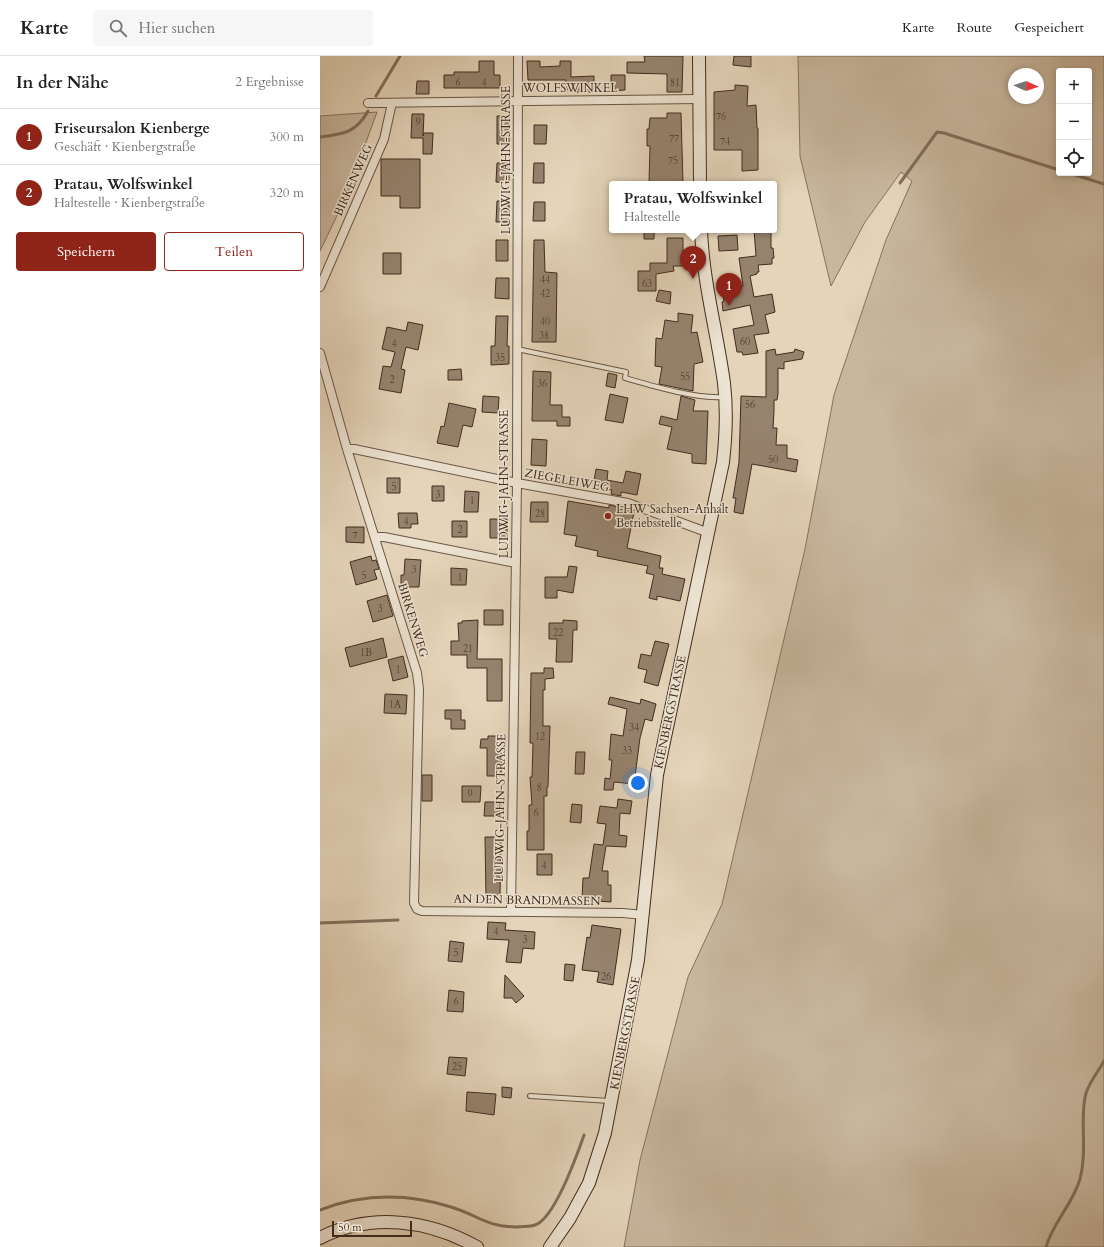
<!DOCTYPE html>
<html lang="de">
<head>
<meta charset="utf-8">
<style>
  :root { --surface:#fff; --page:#f6f6f6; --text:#222; --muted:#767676; --line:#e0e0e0; --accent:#8f2418 }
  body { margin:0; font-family:Cardo,serif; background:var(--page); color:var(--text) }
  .controls { position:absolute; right:12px; top:12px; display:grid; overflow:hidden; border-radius:4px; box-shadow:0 2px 6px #0003 }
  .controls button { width:36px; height:36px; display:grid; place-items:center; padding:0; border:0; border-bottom:1px solid var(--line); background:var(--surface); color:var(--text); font:20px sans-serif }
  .compass { position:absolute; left:688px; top:12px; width:36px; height:36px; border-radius:50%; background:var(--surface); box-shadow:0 2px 6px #0003; rotate:93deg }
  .scale { position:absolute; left:12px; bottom:10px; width:80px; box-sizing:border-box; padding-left:4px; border:2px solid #412c1d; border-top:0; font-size:11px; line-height:14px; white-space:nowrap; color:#412c1d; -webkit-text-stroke:3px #ede3d2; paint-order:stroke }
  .you { position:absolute; left:318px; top:727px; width:14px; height:14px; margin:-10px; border:3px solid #fff; border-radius:50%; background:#1a73e8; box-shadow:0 0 0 6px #1a73e833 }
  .badge { display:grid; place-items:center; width:26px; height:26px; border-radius:50%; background:var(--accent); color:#fff; font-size:13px; font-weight:700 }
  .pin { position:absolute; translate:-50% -33px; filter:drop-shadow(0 1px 2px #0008) }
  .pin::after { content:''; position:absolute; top:21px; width:14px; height:12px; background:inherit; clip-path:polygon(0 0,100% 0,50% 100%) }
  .popup { position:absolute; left:289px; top:125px; width:168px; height:52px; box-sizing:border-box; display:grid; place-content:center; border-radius:4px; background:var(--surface); filter:drop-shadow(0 1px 3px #0005); font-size:13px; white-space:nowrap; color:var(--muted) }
  .popup b { font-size:15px; color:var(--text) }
  .popup::after { content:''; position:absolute; left:50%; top:100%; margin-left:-8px; border:8px solid transparent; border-top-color:var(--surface) }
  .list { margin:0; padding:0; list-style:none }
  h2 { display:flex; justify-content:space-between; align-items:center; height:52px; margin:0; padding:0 16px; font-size:17px }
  h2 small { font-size:13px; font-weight:400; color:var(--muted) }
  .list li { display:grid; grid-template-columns:26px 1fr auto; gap:12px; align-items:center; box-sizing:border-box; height:56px; padding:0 16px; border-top:1px solid var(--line) }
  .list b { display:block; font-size:15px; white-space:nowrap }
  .list p { margin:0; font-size:13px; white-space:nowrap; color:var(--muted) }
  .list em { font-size:13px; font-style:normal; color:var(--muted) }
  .actions { display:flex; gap:8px; padding:12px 16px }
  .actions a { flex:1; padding:9px 0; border:1px solid var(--accent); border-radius:4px; text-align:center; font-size:14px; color:var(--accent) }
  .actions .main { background:var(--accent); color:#fff }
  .icon { flex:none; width:22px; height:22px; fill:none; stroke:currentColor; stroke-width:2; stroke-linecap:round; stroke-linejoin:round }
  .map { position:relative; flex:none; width:784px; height:1191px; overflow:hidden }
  header { display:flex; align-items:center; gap:24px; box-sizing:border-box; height:56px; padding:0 20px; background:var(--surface); border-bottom:1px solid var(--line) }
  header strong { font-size:19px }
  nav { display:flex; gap:22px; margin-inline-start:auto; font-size:14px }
  .search { width:280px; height:36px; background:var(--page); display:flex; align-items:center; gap:10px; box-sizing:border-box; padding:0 14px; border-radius:4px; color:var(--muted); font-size:15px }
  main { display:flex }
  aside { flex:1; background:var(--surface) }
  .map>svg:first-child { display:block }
  .green { fill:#c8b79e; stroke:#84725e; fill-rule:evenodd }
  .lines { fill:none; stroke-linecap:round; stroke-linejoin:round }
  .stream { stroke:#826f5b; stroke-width:3 }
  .building { fill:#96836e; stroke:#412c1d }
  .lane-casing { stroke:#6a5644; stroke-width:6 }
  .street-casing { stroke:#6a5644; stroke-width:10 }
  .secondary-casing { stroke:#412c1d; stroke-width:14 }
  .lane { stroke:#ede3d2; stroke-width:4 }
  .street { stroke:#ede3d2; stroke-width:8 }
  .secondary { stroke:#ede3d2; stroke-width:12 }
  .poi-dot { fill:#8f2418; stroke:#ede3d2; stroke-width:1.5 }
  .labels { text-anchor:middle; stroke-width:3; stroke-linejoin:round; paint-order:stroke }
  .number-label { font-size:10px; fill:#564231 }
  .street-label { font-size:12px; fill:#412c1d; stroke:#ede3d2 }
  .poi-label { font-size:12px; fill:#412c1d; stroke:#ede3d2; text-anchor:start }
</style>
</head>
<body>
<header>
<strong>Karte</strong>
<div class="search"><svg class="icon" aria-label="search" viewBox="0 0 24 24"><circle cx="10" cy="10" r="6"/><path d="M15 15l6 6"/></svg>Hier suchen</div>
<nav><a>Karte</a><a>Route</a><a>Gespeichert</a></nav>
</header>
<main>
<aside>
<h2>In der Nähe<small>2 Ergebnisse</small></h2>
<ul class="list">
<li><span class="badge">1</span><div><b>Friseursalon Kienberge</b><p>Geschäft · Kienbergstraße</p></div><em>300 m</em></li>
<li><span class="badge">2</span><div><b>Pratau, Wolfswinkel</b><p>Haltestelle · Kienbergstraße</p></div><em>320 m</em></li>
</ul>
<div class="actions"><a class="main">Speichern</a><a>Teilen</a></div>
</aside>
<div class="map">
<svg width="784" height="1191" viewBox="0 0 784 1191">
  <rect width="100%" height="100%" fill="#e4d4b9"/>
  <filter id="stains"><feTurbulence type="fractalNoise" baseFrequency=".005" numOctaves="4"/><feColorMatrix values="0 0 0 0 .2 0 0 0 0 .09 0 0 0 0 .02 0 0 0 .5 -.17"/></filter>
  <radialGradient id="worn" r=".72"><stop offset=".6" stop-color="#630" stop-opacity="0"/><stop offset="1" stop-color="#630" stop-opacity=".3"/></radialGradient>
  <path class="green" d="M478 0H784V1191H304L320 1104 368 921 402 848 485 493 514 339 566 184 592 125 581 116 545 166 511 230 480 100ZM739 15H769V117H739ZM694 18H718V42H694Z
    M57 56 26 141 0 195V60Z"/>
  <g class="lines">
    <path class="stream" d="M56 40 80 0
      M0 81C23 78 36 77 48 55
      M749 117 784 128
      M580 127 617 76 624 77 739 114
      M0 867 78 864
      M0 1154C44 1137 86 1137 131 1151 158 1159 166 1171 197 1171 202 1170 210 1171 215 1169 235 1162 257 1099 264 1079
      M726 1191C733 1166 753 1148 760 1123 768 1093 759 1063 766 1037 770 1025 778 1016 784 1005"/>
  </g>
  <path class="building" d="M324 0H363L362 36H347V18L307 17V6H325Z
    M414 0H431V11L413 9Z
    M159 5H174V19H180V32H124V19H134V16H159Z
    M207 5H220V11L240 10V5H251V21L274 20V36H255V33L245 34 246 24H208Z
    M291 19H305V34L291 35Z
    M97 25H109V38H96Z
    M415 29 428 30 427 50 436 49 437 72H438V114L422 115V94H394V36L415 34Z
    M347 57H361L363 128 329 127 330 90H327V73H329L330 62H347Z
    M92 58H104L103 80 104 77H113L112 98H103V82H91Z
    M177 60H189V88H177Z
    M214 69H227L226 88H214Z
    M61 103H100V152H80V140H61Z
    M177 107H189V127L176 126Z
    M214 107H224V127H213Z
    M177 145H189V166H176Z
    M214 146H225V165H213Z
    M324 174H334V183H324Z
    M434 174H451V192H453L454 202H452V208L438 209 439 216H437V218L430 220 434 241 452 238 455 256 445 259 449 277 434 279 438 297 423 299 422 296H417L413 273 434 269 430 249 403 255 402 246 404 245 403 239 413 236V233L423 230 419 202 436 200Z
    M417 179 418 194 399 195 398 180Z
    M347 182H363V210H353L354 215 336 218V235H318V215H330V207H347Z
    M176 184H188V205H176Z
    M214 184H224L225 216 237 217 236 286H212Z
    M63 197H81V218H63Z
    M176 222H189V243L175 242Z
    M339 234 351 236 350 248 336 245Z
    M358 257 373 259 371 277 377 276 383 306 374 308 373 335 339 328 342 311 335 310 336 282 342 283 345 264 358 266Z
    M176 260H188L187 290H189V308L171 309V290H175Z
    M88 266 103 269 98 294 86 291 81 313 85 314 81 337 59 333 63 310 71 311 75 296 62 293 67 271 86 275Z
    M455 293 456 299 474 296 475 293 484 296 482 303 464 306V313L458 312V338L457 344H454V355L453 372H457L456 389H467V402L478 404 476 416 432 408 423 458 414 456 416 442H413L419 406 421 340 446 341V295Z
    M141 313 142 324H128V314Z
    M213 315 231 316 230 349H242V361H250V370H237V365H212Z
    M288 317 297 319 295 332 286 330Z
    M290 338 308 342 303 367 285 364Z
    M163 340 179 341 178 357 162 356Z
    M361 340 375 344 373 355H388L386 408 372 407V398L347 393 352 371 339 368 341 360 357 364Z
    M129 347 156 353 152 371 143 369 138 391 117 387 121 370 124 371Z
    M212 383 227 384 226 410 211 409Z
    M276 413 288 415 287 424 303 427 306 415 321 418 317 439 301 436V440L291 438 292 434 273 432Z
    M67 422H80V437H67Z
    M112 430H124V445H112Z
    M145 435 159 436 158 456H144Z
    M248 445 289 452V449L299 451 298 453 314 456 307 492 341 500 339 512H343L342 518 365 523 360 545 337 540V544L329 542 334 519 326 517 328 510 277 500 278 495 255 490 257 480 244 478Z
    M211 446H228V466H210Z
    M78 457H97L98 468H91V472H79Z
    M170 463H187V482H170Z
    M132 465H147V481H132Z
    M26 471H44V487L26 486Z
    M51 500 52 505 56 504 59 513 54 514 57 523 36 529 30 506Z
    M85 503 101 504 99 531H81V519H84Z
    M249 510 257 511 253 537 237 534V542H225V521H247Z
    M131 512 147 513 146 529H131Z
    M67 539 73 560 53 566 47 545Z
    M164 554H183V569H164Z
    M158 564 157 603H182V645H167V612H147V599H131V585H139L138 567H142V565Z
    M243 564 257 565V574H253L252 606H236L237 583H229V567H243Z
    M63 582 67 601 30 611 25 592Z
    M335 585 349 588 338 630 324 626 327 614 318 612 321 598 331 600Z
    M83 600 88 621 73 625 68 604Z
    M224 612H233L234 622 225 623V634H223V670H230L228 731H227V740H224V794H207V775H209V749H212L210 721H212L213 687H210L211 617H224Z
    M65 638 87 639 86 658 64 657Z
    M290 641 320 648 321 643 336 648 332 665 325 663 320 682 314 728 294 726 293 734H284L285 722 290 723 292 704H289L291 678 303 680 307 653 288 648Z
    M125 654H141V664H145V673H131V663H125Z
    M168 680H182L181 720H167V692H160L161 683H168Z
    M256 696H265L264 718H255Z
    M102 719H112V745H102Z
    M142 730H161L160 746H142Z
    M298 743 312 745 310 758 300 757 299 779 307 780 306 791 286 790 282 815H288V829H291V846L262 844 263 822H269L274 788 283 789 286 768 277 767 280 750 297 752Z
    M165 746H182L181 760H164Z
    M252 748 262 749 261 767 250 766Z
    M165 781H181L180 841H166Z
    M217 798H232V819H217Z
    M168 866 186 867 185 874 215 876 214 893 203 892 201 907 186 906 189 884 167 883Z
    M272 869 301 873 293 929 277 926 279 916 262 914 267 881 270 882Z
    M130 885 144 887 142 906 128 905Z
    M245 908 255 909 253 925 244 924Z
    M185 919 204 940 196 947 192 942H184Z
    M129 934 144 936 143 956 127 955Z
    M129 1001 147 1002 145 1020 127 1018Z
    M182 1031 192 1032 191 1042 182 1041Z
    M147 1036 176 1038 174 1059 146 1055Z"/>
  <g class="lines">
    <defs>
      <path id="lane" d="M197 293 306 316 305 322C333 330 376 343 404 341
        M210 1040 290 1045"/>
      <path id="street" d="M48 47 379 43
        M0 231 64 83 72 47
        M0 297 27 393 97 617 99 633 94 847 97 853 102 855 303 857 323 859
        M27 393H34L197 427 308 447 389 477
        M55 481H64L196 507
        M191 856 197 427 198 0"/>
      <path id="secondary" d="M379 0 380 128
        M0 1182C51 1156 109 1164 157 1191
        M230 1191 250 1162 269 1127 285 1077 318 904 337 719 403 406C406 380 407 353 404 327 397 276 383 226 381 174"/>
    </defs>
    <use href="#lane" class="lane-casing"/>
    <use href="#street" class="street-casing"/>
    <use href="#secondary" class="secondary-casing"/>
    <use href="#lane" class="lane"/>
    <use href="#street" class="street"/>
    <use href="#secondary" class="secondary"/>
  </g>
  <circle class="poi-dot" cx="288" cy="460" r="4"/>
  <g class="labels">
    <g class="number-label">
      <text x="138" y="30">6</text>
      <text x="164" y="30">4</text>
      <text x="355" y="30">81</text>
      <text x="401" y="64">76</text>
      <text x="98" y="69">9</text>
      <text x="354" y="86">77</text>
      <text x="405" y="89">74</text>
      <text x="353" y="108">75</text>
      <text x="225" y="227">44</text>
      <text x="327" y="231">63</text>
      <text x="225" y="241">42</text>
      <text x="225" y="269">40</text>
      <text x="224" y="283">38</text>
      <text x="425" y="289">60</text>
      <text x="74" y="291">4</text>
      <text x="180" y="305">35</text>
      <text x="365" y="324">55</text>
      <text x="72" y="327">2</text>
      <text x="222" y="331">36</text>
      <text x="430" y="352">56</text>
      <text x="453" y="407">50</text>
      <text x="74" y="434">5</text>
      <text x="118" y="442">3</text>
      <text x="152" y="448">1</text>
      <text x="220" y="461">28</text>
      <text x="86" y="469">4</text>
      <text x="140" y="477">2</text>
      <text x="35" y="483">7</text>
      <text x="94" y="517">3</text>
      <text x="44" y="523">5</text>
      <text x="140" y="525">1</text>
      <text x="60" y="556">3</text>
      <text x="238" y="580">22</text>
      <text x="148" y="596">21</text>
      <text x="46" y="600">1B</text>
      <text x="78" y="617">1</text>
      <text x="75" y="652">1A</text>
      <text x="314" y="675">34</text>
      <text x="220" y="684">12</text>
      <text x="307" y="698">33</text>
      <text x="219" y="735">8</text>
      <text x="150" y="741">9</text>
      <text x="216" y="760">6</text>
      <text x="224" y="813">4</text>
      <text x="176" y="879">4</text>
      <text x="205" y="887">3</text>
      <text x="136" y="900">5</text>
      <text x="286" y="924">26</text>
      <text x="136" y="949">6</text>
      <text x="137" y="1014">25</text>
    </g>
    <g class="street-label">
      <text x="250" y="36">WOLFSWINKEL</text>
      <text transform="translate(186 104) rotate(-90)" y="4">LUDWIG-JAHN-STRASSE</text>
      <text transform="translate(33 124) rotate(-66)" y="4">BIRKENWEG</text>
      <text transform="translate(247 424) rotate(10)" y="4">ZIEGELEIWEG</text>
      <text transform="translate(184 428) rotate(-90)" y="4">LUDWIG-JAHN-STRASSE</text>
      <text transform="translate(93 564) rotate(73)" y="4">BIRKENWEG</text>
      <text transform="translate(350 656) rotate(-78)" y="4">KIENBERGSTRASSE</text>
      <text transform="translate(180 752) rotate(-89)" y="4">LUDWIG-JAHN-STRASSE</text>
      <text transform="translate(207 844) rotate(1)" y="4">AN DEN BRANDMASSEN</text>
      <text transform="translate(305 977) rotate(-79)" y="4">KIENBERGSTRASSE</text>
    </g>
    <g class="poi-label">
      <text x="296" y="457">LHW Sachsen-Anhalt<tspan x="296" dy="14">Betriebsstelle</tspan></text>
    </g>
  </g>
  <rect width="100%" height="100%" filter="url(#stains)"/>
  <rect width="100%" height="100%" fill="url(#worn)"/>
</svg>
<div class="controls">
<button>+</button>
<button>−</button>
<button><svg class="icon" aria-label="locate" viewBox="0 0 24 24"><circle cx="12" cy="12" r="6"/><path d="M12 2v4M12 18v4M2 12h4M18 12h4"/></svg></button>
</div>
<svg class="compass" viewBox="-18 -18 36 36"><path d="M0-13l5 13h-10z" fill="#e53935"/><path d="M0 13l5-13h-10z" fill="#767676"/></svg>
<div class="scale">50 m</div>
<div class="you"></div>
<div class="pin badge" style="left:409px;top:250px">1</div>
<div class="pin badge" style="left:373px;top:223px">2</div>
<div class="popup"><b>Pratau, Wolfswinkel</b>Haltestelle</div>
</div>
</main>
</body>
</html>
